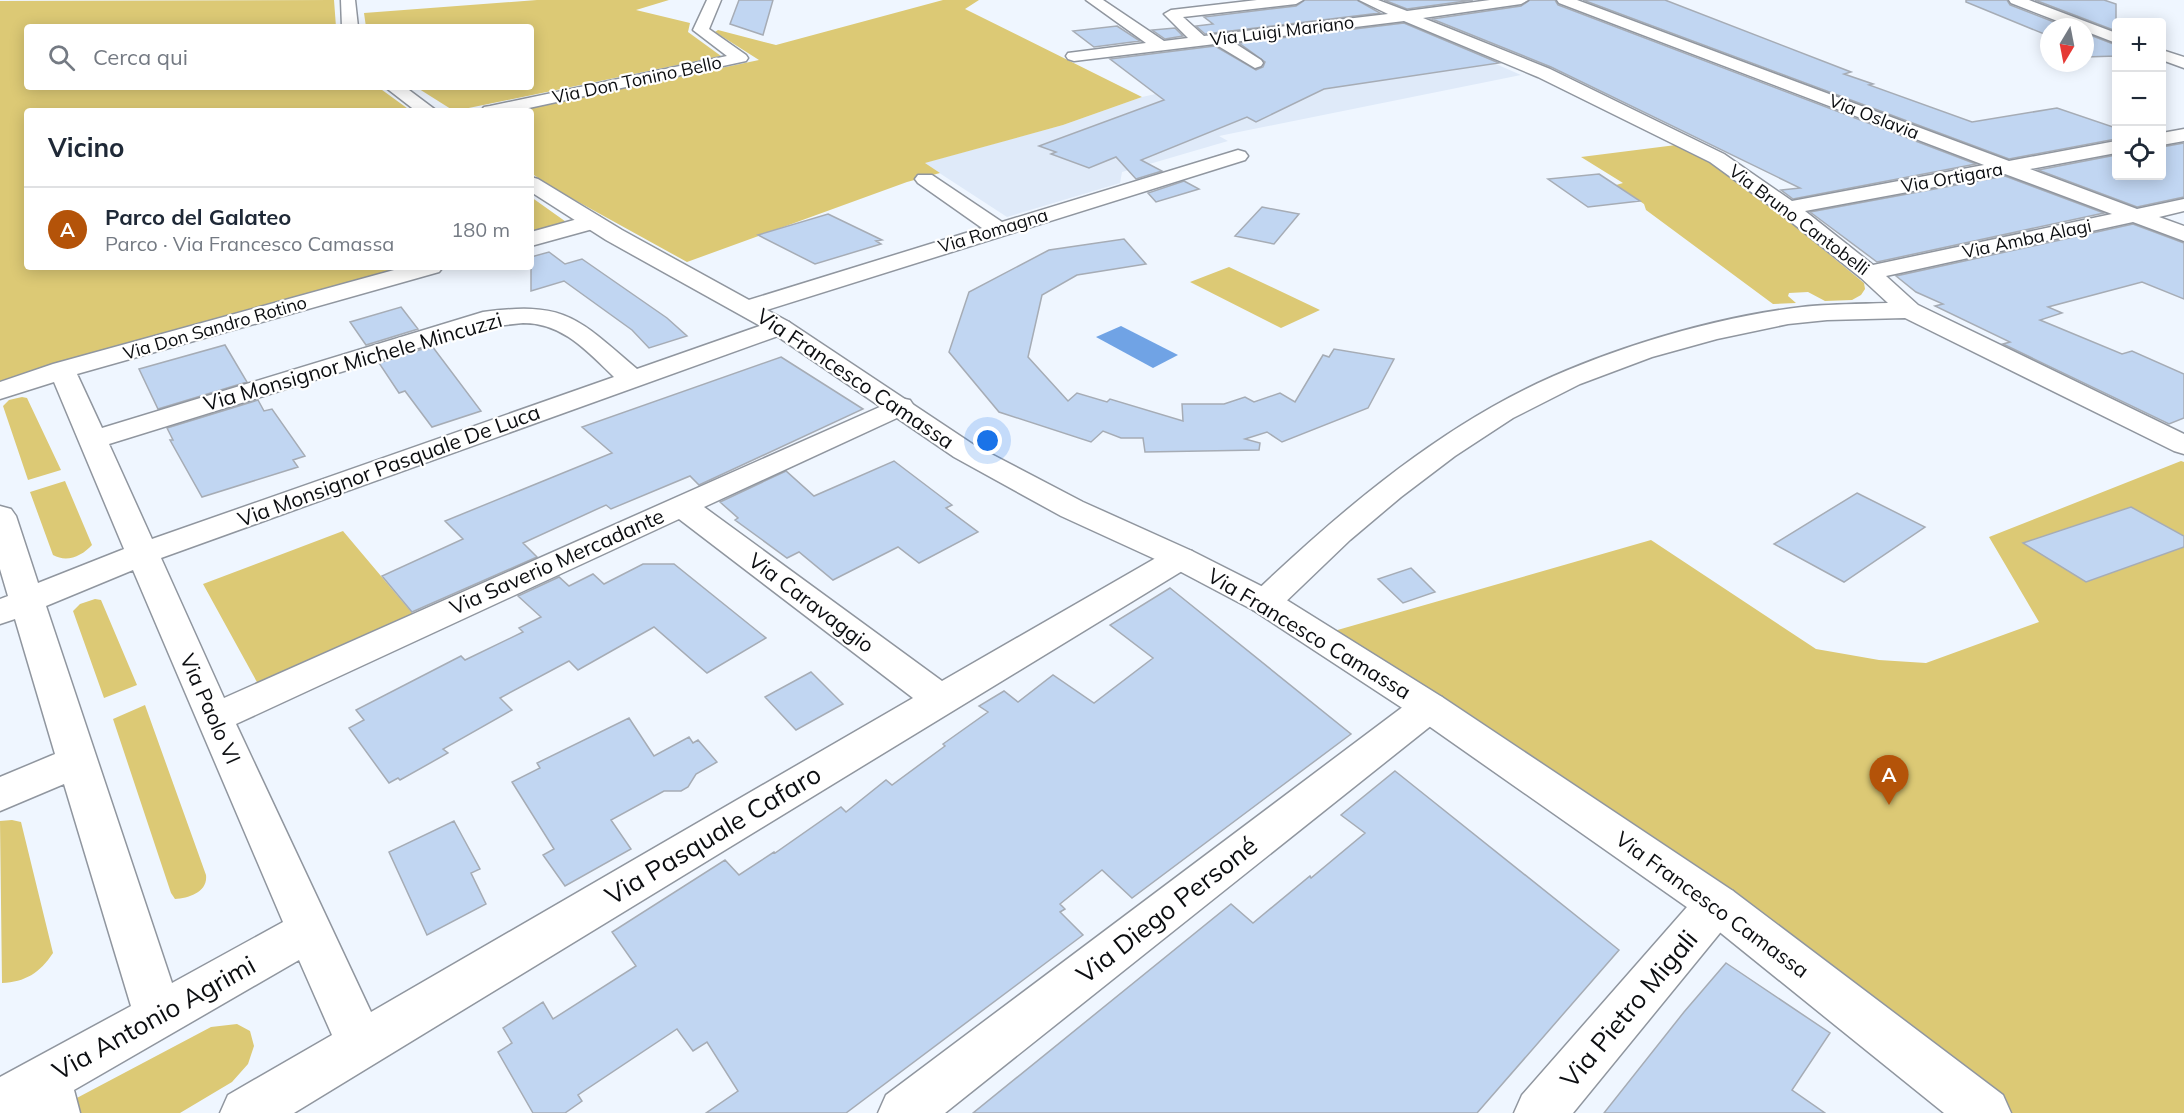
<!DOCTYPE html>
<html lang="it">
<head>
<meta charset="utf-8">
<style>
  :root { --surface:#fff; --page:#f2f2f3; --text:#1f2937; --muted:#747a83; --line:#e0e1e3; --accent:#b45309 }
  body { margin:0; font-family:Mulish,sans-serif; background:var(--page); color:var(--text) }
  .controls { position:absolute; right:18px; top:18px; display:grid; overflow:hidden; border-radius:6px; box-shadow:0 3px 15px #0003 }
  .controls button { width:54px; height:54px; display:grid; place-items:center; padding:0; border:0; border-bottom:2px solid var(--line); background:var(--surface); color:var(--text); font:30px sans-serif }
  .compass { position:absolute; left:2040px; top:18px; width:54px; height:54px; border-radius:50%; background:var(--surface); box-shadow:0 3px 15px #0003; rotate:190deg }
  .you { position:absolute; left:988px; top:441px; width:21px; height:21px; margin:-15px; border:4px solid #fff; border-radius:50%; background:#1a73e8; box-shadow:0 0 0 9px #1a73e833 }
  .badge { display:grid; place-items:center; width:39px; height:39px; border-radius:50%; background:var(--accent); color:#fff; font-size:20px; font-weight:700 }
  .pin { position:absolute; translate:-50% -50px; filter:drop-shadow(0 2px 3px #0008) }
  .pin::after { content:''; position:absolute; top:32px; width:21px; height:18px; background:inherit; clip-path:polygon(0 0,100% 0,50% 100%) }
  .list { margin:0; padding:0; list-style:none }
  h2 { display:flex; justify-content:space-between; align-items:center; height:78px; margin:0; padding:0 24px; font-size:26px }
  h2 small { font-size:20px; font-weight:400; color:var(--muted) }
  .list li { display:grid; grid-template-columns:39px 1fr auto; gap:18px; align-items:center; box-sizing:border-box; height:84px; padding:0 24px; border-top:2px solid var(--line) }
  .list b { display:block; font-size:22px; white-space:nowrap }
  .list p { margin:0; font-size:20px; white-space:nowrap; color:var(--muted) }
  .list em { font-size:20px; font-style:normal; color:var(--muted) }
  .icon { flex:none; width:33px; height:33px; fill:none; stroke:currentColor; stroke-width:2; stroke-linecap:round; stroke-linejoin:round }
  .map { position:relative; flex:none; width:2184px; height:1113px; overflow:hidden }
  .search { position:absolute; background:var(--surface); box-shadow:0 3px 15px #0003; left:24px; top:24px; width:510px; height:66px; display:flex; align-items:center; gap:15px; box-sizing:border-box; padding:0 21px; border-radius:6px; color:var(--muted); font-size:22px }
  .panel { position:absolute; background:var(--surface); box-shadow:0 3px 15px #0003; left:24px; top:108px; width:510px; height:162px; border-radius:6px }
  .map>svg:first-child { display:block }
  .built { fill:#dfeaf9 }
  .green { fill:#dcc975 }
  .water { fill:#70a3e5 }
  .building { fill:#c1d6f2; stroke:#a6acb5; stroke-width:1.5 }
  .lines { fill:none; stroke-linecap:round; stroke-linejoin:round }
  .street-casing { stroke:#90969f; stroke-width:3 }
  .secondary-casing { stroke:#90969f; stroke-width:3 }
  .street { fill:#fff; fill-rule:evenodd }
  .secondary { fill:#fff; fill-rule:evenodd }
  .labels { text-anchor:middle; stroke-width:4.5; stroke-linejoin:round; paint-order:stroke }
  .far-street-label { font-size:18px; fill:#0c0e11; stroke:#fff }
  .street-label { font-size:21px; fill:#0c0e11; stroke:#fff }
  .near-street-label { font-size:26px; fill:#0c0e11; stroke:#fff }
</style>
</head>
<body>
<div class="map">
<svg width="2184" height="1113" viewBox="0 0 2184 1113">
  <rect width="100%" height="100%" fill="#eff6ff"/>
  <path class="built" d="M1396 22 1421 31 1521 75 1219 136 1228 141 1122 172 1120 183 1007 217 924 163 1063 125 1142 97 1273 68 1231 42Z"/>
  <path class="green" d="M334 0 336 27H27V87H378L411 111H27V267H410L0 384V1Z
    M537 0H669L636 10 690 23 688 32 721 56 454 111 416 87H531V27H366L364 13Z
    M943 0H979L965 9 1142 97 1063 125 925 163 940 173 907 182 687 262 553 188 531 173V111H517L759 60 715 32 718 30 776 45Z
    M1676 145 1727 170 1864 283 1865 289 1861 295 1852 300 1825 301 1808 292 1789 293 1788 296 1796 303 1773 304 1646 210 1644 204 1616 185 1623 183 1581 157Z
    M531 197 569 224 531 234Z
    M1229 267 1320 310 1281 328 1190 282Z
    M22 397 27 398 61 470 28 480 3 406 9 400Z
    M2181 461 2184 462V1113H2012L1920 1042 1327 633 1651 540 1816 649 1879 660 1926 663 2039 622 1989 537Z
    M65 481 92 545C82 556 67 563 53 555L30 492Z
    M343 531 413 614 258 684 203 584Z
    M95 599 101 600 137 685 104 698 73 611 80 604Z
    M145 705 206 875C208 892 189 898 175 899L171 893 113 719Z
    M12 820 21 822 53 953C40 973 25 982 2 983L0 821Z
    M237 1024 250 1031 254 1046 248 1064 232 1082 180 1113H75L73 1100 211 1027Z"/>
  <path class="water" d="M1121 326 1178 355 1153 368 1096 337Z"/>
  <path class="building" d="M739 0H773L763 35 730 24Z
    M1305 0H1357L1380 13 1205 34 1196 26 1213 24 1204 17 1296 6Z
    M1384 0H1473L1407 9Z
    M1530 0H1555L1558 5 1976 164 1793 199 1781 190 1800 188 1551 67 1432 19 1521 6Z
    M1583 0H1665L1851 72 1844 74 1873 84 1869 85 1972 122 2057 108 2116 128V139L2009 159Z
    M1966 0H2007L2010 5 2067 27H2049V36L1966 2Z
    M2035 0H2104L2116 4V31Z
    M1404 23 1499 63 1324 89 1256 122 1247 117 1141 160 1162 171 1136 179 1116 157 1089 168 1051 154 1056 152 1039 146 1164 100 1110 59 1215 46 1256 70 1263 67 1265 62 1239 43Z
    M1117 26 1140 41 1094 47 1073 31Z
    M1175 28 1183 36 1165 39 1152 30Z
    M2085 33 2116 45V56L2085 57Z
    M2184 143V197L2137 207 2038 170 2116 155V176H2162V147Z
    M1599 174 1640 201 1588 207 1548 179Z
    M2005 176 2104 213 1877 262 1810 212Z
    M1184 181 1199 189 1156 202 1148 193Z
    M1262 207 1299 214 1274 244 1235 236Z
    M828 214 882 240 876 241 881 244 815 264 758 235Z
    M2133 224 2184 243V299L2142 282 2048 307 2062 313 2040 320 2122 354 2132 351 2184 374V418L2169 424 2003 344 2010 342 1935 306 1943 304 1916 292 1896 276Z
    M1124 239 1146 264 1077 275 1042 295 1028 357 1068 401 1077 393 1107 402 1110 399 1183 421 1182 404H1224L1245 397 1254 402 1280 393 1295 402 1323 355 1329 357 1334 349 1394 359 1368 408 1282 442 1267 432 1245 439 1260 443 1259 450 1145 452 1143 438H1121L1103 431 1091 442 999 412 949 352 969 292 1049 250Z
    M549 252 565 264 582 259 667 318 687 336 649 348 632 330 564 281 531 291V257Z
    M401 307 418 329 366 345 350 322Z
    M225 345 247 382 158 409 139 369Z
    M432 346 481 411 432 427 405 391 399 393 379 363Z
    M781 357 863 409 699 485 690 476 611 509 606 505 523 543 537 557 412 612 382 576 463 539 445 521 612 453 582 427Z
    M258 400 264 411 272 409 305 456 293 460 298 467 202 497 170 440H173L167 428Z
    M894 461 952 505 946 508 978 532 919 563 898 547 833 580 799 552 787 558 735 520 738 518 720 502 786 471 814 496Z
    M1857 493 1925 527 1844 582 1774 544Z
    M2131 507 2184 536V547L2086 582 2023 543Z
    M643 564H674L766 638 707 673 654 627 578 670 569 661 500 698 512 710 443 749 448 753 400 780 398 778 389 783 349 728 364 720 356 710 461 656 465 660 523 632 519 628 541 617 518 596 559 577 569 586 593 574 604 584Z
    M1411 568 1435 592 1403 603 1378 579Z
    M1170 588 1351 734 1132 898 1102 870 1060 904 1065 909 1060 912 1083 935 846 1113H706L738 1091 707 1042 693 1051 677 1029 578 1095 582 1101 565 1113H533L498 1052 512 1043 503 1028 543 1002 553 1019 636 966 612 932 725 860 739 875 774 852 775 853 841 807 846 812 886 780 892 785 945 746 943 744 988 712 979 706 1004 691 1018 702 1053 675 1094 703 1153 658 1110 625Z
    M811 672 843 704 796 730 765 697Z
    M629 718 654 756 689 737 693 743 698 740 717 762 696 774 688 787 681 791H664L611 820 631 849 565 886 543 855 554 849 512 782 540 768 537 763Z
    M1395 771 1619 950 1477 1113H973L1231 904 1253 923 1310 876 1311 878 1365 833 1341 815Z
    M454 821 480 869 471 873 486 904 427 935 389 852Z
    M1726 963 1830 1033 1792 1090 1825 1113H1604L1684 1012Z"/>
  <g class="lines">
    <defs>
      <path id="street" d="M707 0H721L709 29 746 55 748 58 746 61 515 111H481L484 107 490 106 727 56 693 30Z
        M1086 0H1103L1164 41 1188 38 1164 14 1171 10 1257 0H1303L1296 4 1183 17 1204 36 1388 14 1359 0H1378L1407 11 1490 0H1528L1521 4 1423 18 1550 69 1724 154 1792 201 1984 165 1559 3 1557 0H1577L2009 161 2116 141V153L2030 169 2137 209 2184 199V211L2159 217 2184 226V241L2133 222 1886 276 1918 305 2184 434V454L2174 451 1905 318 1827 320 1788 324 1717 339 1652 357 1580 384 1513 418 1455 456 1401 497 1350 540 1277 610 1265 613 1253 610 1248 602 1253 594C1326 525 1404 457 1492 407 1577 358 1704 318 1802 307 1830 304 1859 304 1888 303L1861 278 1780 213 1710 162 1538 77 1404 21 1233 42 1261 60 1263 63 1261 66 1255 68 1215 44 1074 61 1068 59 1066 56 1068 53 1146 43ZM2005 174 2112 214 1873 265 1805 211Z
        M2184 129V141L2162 145V133Z
        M1238 150 1245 152 1248 156 1245 160 757 313 748 315 739 313 736 308 739 303 982 228 918 183 915 179 918 175H932L1002 222Z
        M592 215 600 217 603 222 600 227 531 246V232Z
        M405 267H443L439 272 77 374 102 428 483 312C566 301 577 318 637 369L771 322 780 319 789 322 793 327 789 332 161 558 224 698 900 398 910 400 914 406 910 412 704 507 942 681 1168 551 1180 548 1192 551 1197 558 1192 565 294 1113H220L228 1095 332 1035 299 960 74 1090 80 1113H0V1077L131 1006 64 784 0 811V777L55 754 15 619 0 624V599L8 596 0 569V506L11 509 16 516 38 583 124 549 54 382 0 399V382L53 364ZM523 323C563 323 587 351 614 377L152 539 109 444 486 327ZM679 519 913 698 371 1012 236 724ZM133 570 283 922 172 983 46 606Z
        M1429 693 1442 697 1448 707 1442 717 945 1113H878L886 1095 1416 697Z
        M1717 885 1733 891 1739 904 1733 917 1573 1113H1514L1522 1095 1701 891Z"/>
      <path id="secondary" d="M341 0H355L358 27H342Z
        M2009 0H2029L2116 33V43L2085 31V27H2073L2011 3Z
        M2162 50 2184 57V68L2162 60Z
        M385 87H405L437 111H416Z
        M531 177 538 179 622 230 789 322 974 445 1083 502 1192 551 1277 594 1442 697 1733 891 2003 1095 2011 1113H1944L1701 917 1416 717 1253 610 1168 565 1061 516 954 457 771 332 606 240 531 192Z"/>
    </defs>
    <use href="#street" class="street-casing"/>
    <use href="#secondary" class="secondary-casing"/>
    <use href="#street" class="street"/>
    <use href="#secondary" class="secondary"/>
  </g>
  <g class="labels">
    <g class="far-street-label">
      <text transform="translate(1282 31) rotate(-7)" y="6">Via Luigi Mariano</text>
      <text transform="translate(637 80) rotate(-12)" y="6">Via Don Tonino Bello</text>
      <text transform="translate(1874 117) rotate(21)" y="6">Via Oslavia</text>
      <text transform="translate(1952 178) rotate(-10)" y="6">Via Ortigara</text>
      <text transform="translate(1799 220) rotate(37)" y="6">Via Bruno Cantobelli</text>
      <text transform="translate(993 231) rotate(-17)" y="6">Via Romagna</text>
      <text transform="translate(2027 239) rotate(-12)" y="6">Via Amba Alagi</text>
      <text transform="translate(215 328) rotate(-16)" y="6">Via Don Sandro Rotino</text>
    </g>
    <g class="street-label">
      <text transform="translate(353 362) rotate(-16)" y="7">Via Monsignor Michele Mincuzzi</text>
      <text transform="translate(855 379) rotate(34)" y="7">Via Francesco Camassa</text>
      <text transform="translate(389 466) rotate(-20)" y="7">Via Monsignor Pasquale De Luca</text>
      <text transform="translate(557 562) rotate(-24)" y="7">Via Saverio Mercadante</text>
      <text transform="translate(811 603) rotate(37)" y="7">Via Caravaggio</text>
      <text transform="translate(1309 634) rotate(31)" y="7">Via Francesco Camassa</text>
      <text transform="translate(210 709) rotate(66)" y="7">Via Paolo VI</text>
      <text transform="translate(1712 905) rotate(36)" y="7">Via Francesco Camassa</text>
    </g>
    <g class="near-street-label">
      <text transform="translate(713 835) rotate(-31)" y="9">Via Pasquale Cafaro</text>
      <text transform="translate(1167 910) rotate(-38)" y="9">Via Diego Personé</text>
      <text transform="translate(1629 1009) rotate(-50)" y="9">Via Pietro Migali</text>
      <text transform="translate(154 1018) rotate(-29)" y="9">Via Antonio Agrimi</text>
    </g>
  </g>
</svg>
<div class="controls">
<button>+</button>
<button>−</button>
<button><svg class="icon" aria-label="locate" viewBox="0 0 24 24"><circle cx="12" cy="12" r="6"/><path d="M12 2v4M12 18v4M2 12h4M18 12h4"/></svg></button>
</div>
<svg class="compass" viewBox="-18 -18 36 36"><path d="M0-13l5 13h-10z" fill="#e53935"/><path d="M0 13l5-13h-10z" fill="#747a83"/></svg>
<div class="you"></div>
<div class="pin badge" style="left:1889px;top:805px">A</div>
<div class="search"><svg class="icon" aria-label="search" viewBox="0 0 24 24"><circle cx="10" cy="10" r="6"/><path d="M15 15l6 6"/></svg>Cerca qui</div>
<section class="panel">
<h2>Vicino<small></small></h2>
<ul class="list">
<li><span class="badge">A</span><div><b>Parco del Galateo</b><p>Parco · Via Francesco Camassa</p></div><em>180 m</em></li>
</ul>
</section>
</div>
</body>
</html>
